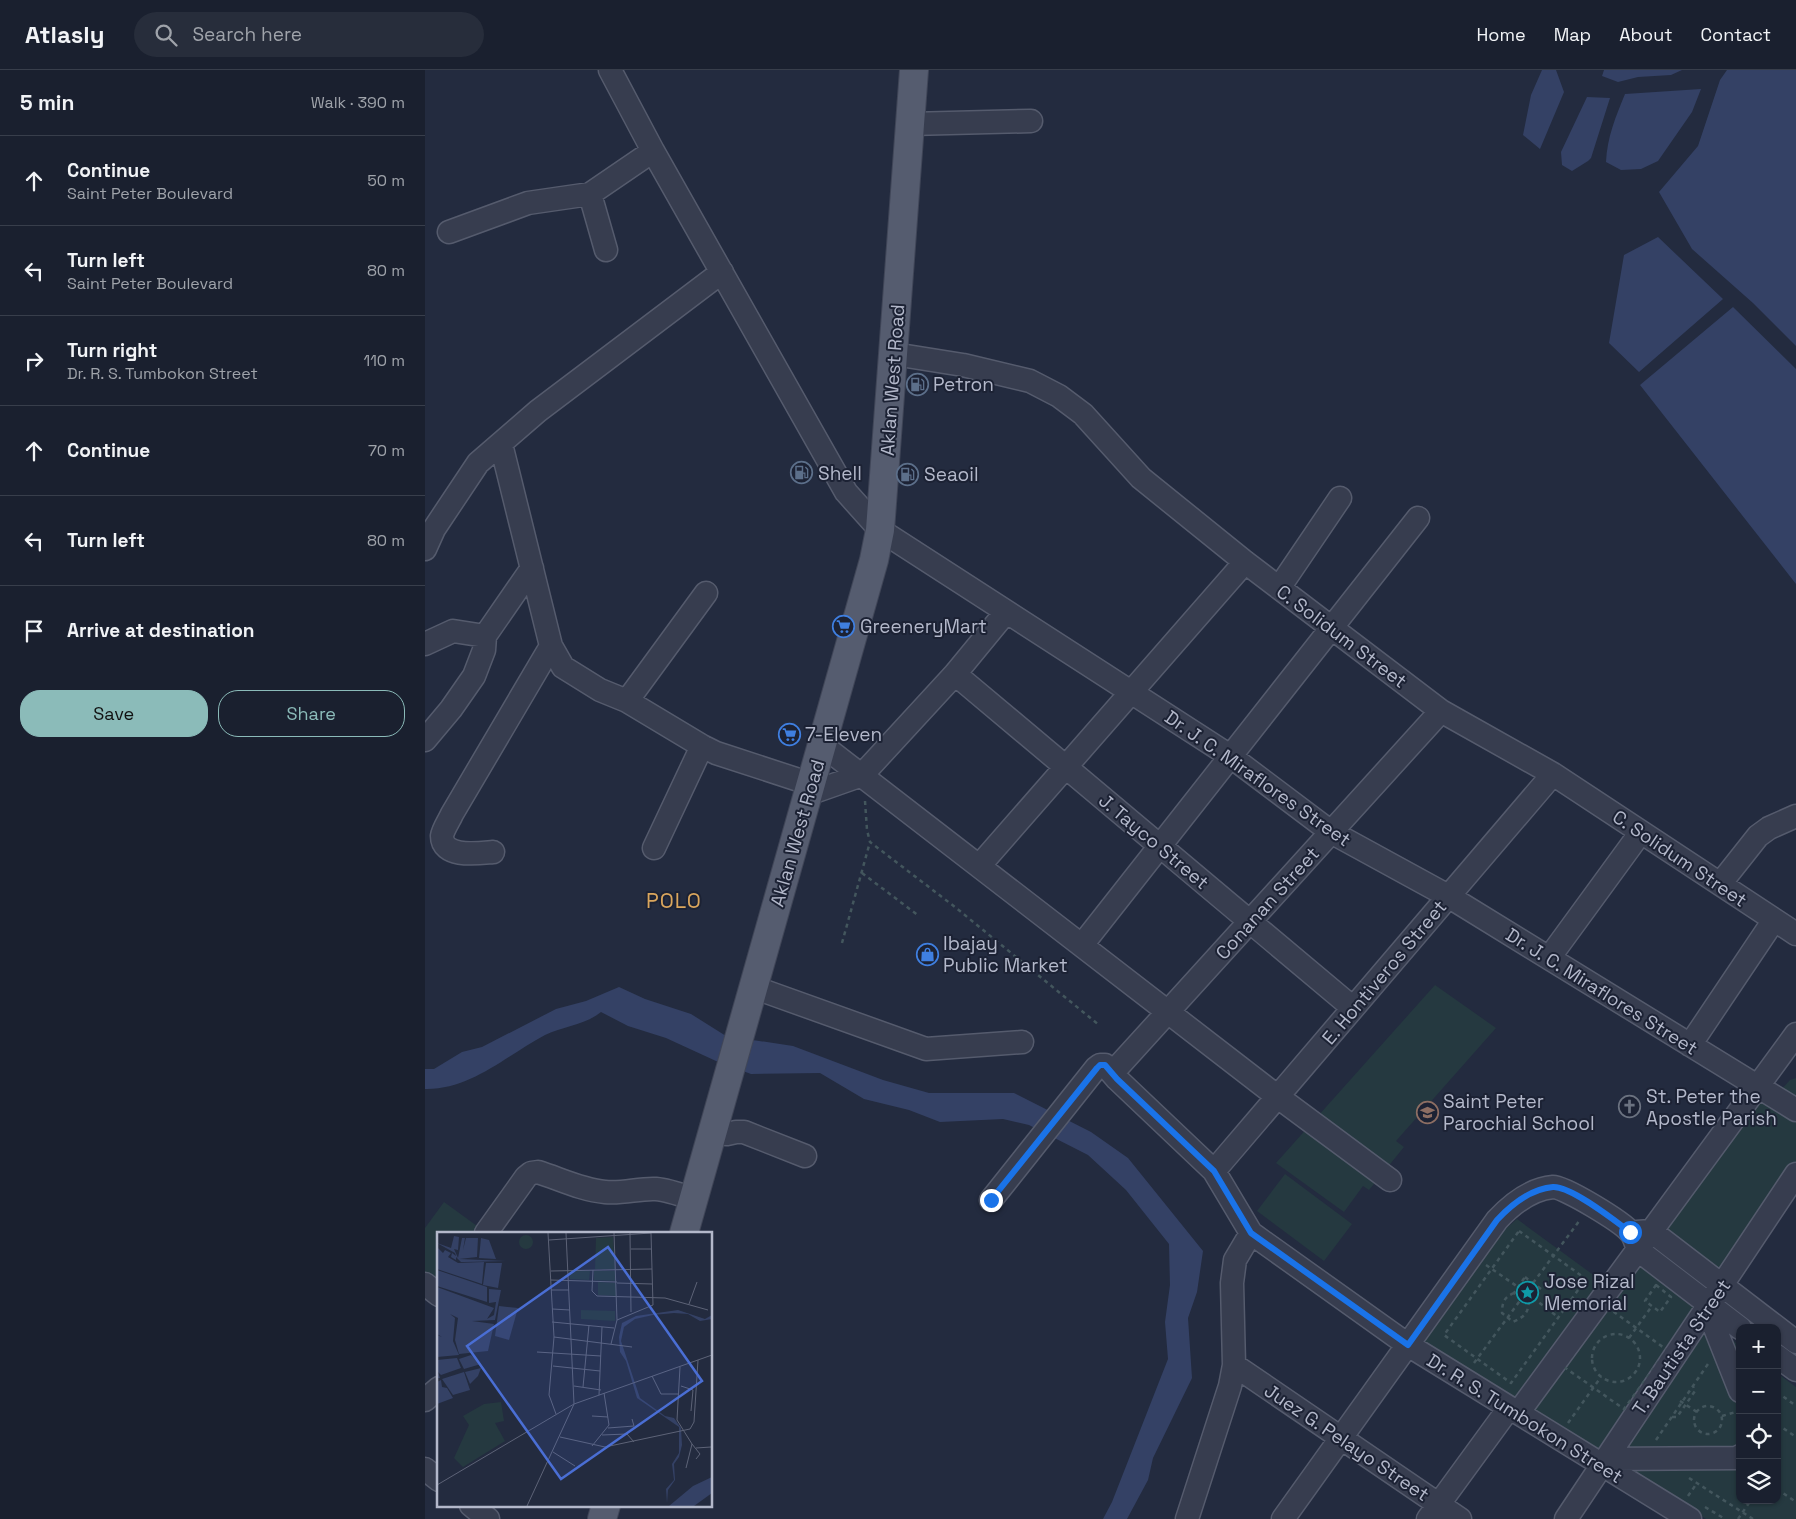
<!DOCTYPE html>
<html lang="en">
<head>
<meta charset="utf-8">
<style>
  :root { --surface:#1a202f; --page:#272d3b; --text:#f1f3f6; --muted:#9fa3aa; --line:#383e4b; --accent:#8bbbb9 }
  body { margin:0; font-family:"Space Grotesk",sans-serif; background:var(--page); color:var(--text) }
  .controls { position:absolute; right:15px; bottom:15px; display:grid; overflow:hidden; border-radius:10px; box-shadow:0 1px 4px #0004 }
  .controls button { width:45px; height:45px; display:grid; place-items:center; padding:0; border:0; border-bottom:1px solid var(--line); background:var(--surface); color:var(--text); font:25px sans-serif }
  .stop { position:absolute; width:15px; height:15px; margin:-11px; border:4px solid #1a73e8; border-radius:50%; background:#fff }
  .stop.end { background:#1a73e8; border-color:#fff; box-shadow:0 1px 5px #0008 }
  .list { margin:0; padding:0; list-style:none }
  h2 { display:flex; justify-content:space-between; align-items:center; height:65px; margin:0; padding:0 20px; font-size:21px }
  h2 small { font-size:16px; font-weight:400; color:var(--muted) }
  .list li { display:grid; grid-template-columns:32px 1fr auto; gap:15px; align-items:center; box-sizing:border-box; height:90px; padding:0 20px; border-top:1px solid var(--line) }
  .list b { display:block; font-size:19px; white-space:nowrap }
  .list p { margin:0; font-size:16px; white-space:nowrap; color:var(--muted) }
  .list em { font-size:16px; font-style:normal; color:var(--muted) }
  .actions { display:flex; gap:10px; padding:15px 20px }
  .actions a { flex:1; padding:11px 0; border:1px solid var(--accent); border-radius:20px; text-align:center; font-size:18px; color:var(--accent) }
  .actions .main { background:var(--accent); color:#111 }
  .icon { flex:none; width:28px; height:28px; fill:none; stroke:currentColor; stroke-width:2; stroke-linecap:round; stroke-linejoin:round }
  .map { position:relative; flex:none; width:1371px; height:1449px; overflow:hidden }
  header { display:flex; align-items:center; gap:30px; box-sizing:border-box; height:70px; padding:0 25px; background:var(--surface); border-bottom:1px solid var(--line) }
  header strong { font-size:24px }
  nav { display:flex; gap:28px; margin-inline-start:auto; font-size:18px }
  .search { width:350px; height:45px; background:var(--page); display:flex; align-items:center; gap:12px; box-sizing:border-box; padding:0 18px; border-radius:28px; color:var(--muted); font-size:19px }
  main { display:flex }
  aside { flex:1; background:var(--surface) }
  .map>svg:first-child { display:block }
  .green { fill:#253940 }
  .water { fill:#344165 }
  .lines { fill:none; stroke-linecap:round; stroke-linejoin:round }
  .minor-casing { stroke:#555b6d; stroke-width:25 }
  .major-casing { stroke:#404658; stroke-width:30 }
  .path { stroke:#43565d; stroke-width:2.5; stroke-dasharray:4 4; stroke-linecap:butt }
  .minor { stroke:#373d4f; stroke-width:22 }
  .major { stroke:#555c6f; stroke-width:28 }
  .route { stroke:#1a73e8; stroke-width:6 }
  .labels { text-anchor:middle; stroke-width:4; stroke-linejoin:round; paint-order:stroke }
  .street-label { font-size:19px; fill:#b3b8ca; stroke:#1c2234 }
  .poi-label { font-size:19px; fill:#b3b8ca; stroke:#1c2234; text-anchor:start }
  .quarter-label { font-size:21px; letter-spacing:1px; fill:#daa65d; stroke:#1c2234 }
  .inset-road { fill:none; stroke:#5d6377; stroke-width:1 }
  .view { fill:#4a6ed4; fill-opacity:0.15; stroke:#4a6ed4; stroke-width:2.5 }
  .inset-edge { fill:none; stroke:#b3b8ca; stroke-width:2.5 }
</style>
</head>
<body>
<header>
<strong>Atlasly</strong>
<div class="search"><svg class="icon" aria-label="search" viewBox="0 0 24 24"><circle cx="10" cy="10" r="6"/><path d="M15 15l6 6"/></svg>Search here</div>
<nav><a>Home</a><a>Map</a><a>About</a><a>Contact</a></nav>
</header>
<main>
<aside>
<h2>5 min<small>Walk · 390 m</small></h2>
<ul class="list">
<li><svg class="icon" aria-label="ahead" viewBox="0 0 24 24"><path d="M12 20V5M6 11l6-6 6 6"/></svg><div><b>Continue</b><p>Saint Peter Boulevard</p></div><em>50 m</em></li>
<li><svg class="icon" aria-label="left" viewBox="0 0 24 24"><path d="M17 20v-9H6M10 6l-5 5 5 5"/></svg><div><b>Turn left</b><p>Saint Peter Boulevard</p></div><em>80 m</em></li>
<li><svg class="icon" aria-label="right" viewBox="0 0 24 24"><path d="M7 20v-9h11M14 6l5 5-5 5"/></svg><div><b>Turn right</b><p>Dr. R. S. Tumbokon Street</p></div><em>110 m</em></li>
<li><svg class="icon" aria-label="ahead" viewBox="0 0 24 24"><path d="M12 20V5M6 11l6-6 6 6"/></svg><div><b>Continue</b></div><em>70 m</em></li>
<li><svg class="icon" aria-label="left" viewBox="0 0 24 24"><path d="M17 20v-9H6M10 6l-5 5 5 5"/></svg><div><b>Turn left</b></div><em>80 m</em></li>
<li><svg class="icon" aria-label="arrive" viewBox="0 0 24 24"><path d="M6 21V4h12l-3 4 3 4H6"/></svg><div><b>Arrive at destination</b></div></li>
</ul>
<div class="actions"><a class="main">Save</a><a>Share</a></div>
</aside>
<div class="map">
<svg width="1371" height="1449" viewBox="0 0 1371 1449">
  <rect width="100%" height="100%" fill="#232b3f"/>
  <path class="green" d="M1010 915 1071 958 971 1071 979 1077 944 1120 938 1116 919 1142 851 1093Z
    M1371 1008V1031L1355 1021 1365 1010Z
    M1336 1031 1371 1052V1096L1297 1207 1239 1162Z
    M860 1104 927 1154 899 1191 832 1141Z
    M19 1132 59 1161 58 1163H14V1219L0 1209V1158Z
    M1092 1149 1178 1212 1089 1332 997 1272 1077 1162Z
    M1213 1191 1275 1237 1176 1382 1103 1338Z
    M1283 1252 1315 1276V1430H1352V1303L1371 1317V1449H1281L1190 1392Z"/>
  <path class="water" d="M1117 0H1131L1139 22 1115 79 1098 65 1106 25Z
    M1179 0H1257L1246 5 1213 7 1193 12 1177 6Z
    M1302 0H1371V276L1328 233 1267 179 1234 122 1273 76 1295 10Z
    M1276 19 1267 42 1233 91 1216 99 1196 100 1181 92C1182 67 1191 46 1200 24Z
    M1162 27 1185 28 1166 88 1163 91 1147 101 1137 95 1136 82Z
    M1233 167 1298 229 1214 302 1184 273 1199 185Z
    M1308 237 1371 299V514L1215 315Z
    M194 917 220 929 266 944 301 966 368 976 458 1010 504 1023H589L666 1062 703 1088 778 1181 772 1222 763 1248 767 1308 728 1388 723 1410 702 1449H678L687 1432 743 1289 740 1252 745 1215 744 1174 701 1120 663 1085 604 1055 578 1049 515 1052 484 1040 439 1029 395 1003 326 1004 291 991 241 968 203 956 176 942C160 955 139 956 120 965 82 985 46 1020 0 1019V999H9L37 982 57 977 131 939 161 931Z"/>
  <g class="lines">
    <defs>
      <path id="minor" d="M185 0 228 81 421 422 455 460 805 686 906 762 1023 826 1371 1040
        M485 54 606 51
        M165 124 181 180
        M24 162 103 133 165 124 228 81
        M469 284 538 295 605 311 634 326 658 344 716 408 820 492 1016 641 1128 704 1371 864
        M76 374 126 576 138 597 175 620 202 631 277 676 291 683 386 714
        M0 479 9 459 53 393 113 341 297 202
        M854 518 915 428
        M0 574 28 561 60 566
        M530 604 928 938
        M202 631 281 523
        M0 670 26 639 49 606 59 580 60 566 107 498
        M397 675 853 1027 965 1110
        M383 724 437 705 530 604 581 542
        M229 778 277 676
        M68 782C55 783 17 789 17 766 18 759 24 751 27 744L126 576
        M555 795 820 492
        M1295 814 1333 766 1344 758 1371 746
        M657 875 993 448
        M1124 888 1216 762
        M328 917 501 979 597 972
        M1265 975 1349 850
        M686 1001 690 1000 1016 641
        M288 1063 302 1064 311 1062H319L380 1086
        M789 1101 1128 704
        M566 1130 671 998 675 995H680L692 1009 789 1101 826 1163 983 1275 1265 1449
        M1212 1162 1226 1161 1371 1272
        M61 1163 101 1107 106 1103 113 1102C135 1109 157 1120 180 1122 198 1124 214 1118 231 1119 243 1120 257 1125 269 1129
        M0 1214 14 1225
        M1282 1238 1315 1321
        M1352 1286 1371 1300
        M809 1295 1035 1449
        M0 1330 14 1318
        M1093 1343 1371 964
        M1181 1389 1314 1388 1315 1386
        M0 1399 14 1410
        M46 1435 63 1449
        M762 1449 805 1316 809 1295 807 1213 810 1190 826 1163
        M858 1449 1072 1150C1086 1135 1105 1119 1128 1117 1140 1117 1197 1152 1205 1162 1209 1166 1211 1174 1213 1180L1315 1258
        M1003 1449 1084 1338
        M1141 1449 1371 1104"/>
      <path id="major" d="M259 1163 449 490 455 460 489 0
        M177 1449 181 1435"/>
    </defs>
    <use href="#minor" class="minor-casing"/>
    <use href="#major" class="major-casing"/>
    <path class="path" d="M440 731 442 760 445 772 530 837 674 955
      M437 803 494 846
      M417 873 445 772
      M1094 1161 1161 1209 1086 1313 1019 1265Z
      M1061 1195 1093 1217
      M1100 1207 1116 1219 1104 1234 1089 1223Z
      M1108 1213 1155 1150
      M1231 1215 1246 1227 1235 1242 1220 1231Z
      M1089 1223C1079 1227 1077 1233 1077 1243L1088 1252C1098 1247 1102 1245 1104 1234
      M1108 1228 1133 1247
      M1182 1237 1242 1280 1199 1339 1139 1297Z
      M1167 1288a24 24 0 1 1 48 0a24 24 0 1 1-48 0Z
      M1204 1268 1227 1236
      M1049 1293 1097 1228
      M1352 1322 1371 1336
      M1255 1331 1272 1342
      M1269 1350a14 14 0 1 1 28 0a14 14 0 1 1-28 0Z
      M1297 1346 1314 1341
      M1247 1347H1252L1270 1321 1268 1316
      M1143 1353 1176 1307
      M1352 1354 1371 1367
      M1231 1370 1283 1294
      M1264 1408 1328 1449
      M1352 1419 1371 1432
      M1263 1426 1272 1413
      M1280 1437 1300 1449
      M1313 1449 1326 1430"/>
    <use href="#minor" class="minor"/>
    <use href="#major" class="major"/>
  </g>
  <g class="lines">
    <path class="route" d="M566 1130 672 998 675 995H680L692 1009 789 1101 826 1163 983 1275 1072 1150C1086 1135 1105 1119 1128 1117 1146 1116 1189 1150 1205 1162"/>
  </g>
  <defs>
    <symbol id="fuel-ring" viewBox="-11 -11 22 22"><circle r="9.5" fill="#1c2234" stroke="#5c6f8a" stroke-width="1.5"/><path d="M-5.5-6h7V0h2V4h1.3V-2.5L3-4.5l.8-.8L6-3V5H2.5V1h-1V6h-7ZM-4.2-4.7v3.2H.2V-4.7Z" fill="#5c6f8a"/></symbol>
    <symbol id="supermarket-ring" viewBox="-11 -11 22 22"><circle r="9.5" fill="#1c2234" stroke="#3f7fe0" stroke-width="1.5"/><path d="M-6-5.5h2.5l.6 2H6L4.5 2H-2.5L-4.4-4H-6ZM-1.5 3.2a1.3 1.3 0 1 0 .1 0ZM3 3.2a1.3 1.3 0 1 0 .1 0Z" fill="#3f7fe0"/></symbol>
    <symbol id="shop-ring" viewBox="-11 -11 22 22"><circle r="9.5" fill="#1c2234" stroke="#3f7fe0" stroke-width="1.5"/><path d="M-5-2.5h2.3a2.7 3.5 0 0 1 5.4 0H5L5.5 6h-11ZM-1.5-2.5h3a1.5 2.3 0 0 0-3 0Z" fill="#3f7fe0"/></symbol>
    <symbol id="church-ring" viewBox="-11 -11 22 22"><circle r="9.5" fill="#1c2234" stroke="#6b7280" stroke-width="1.5"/><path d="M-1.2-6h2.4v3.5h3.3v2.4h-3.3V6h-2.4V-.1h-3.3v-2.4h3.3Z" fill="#6b7280"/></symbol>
    <symbol id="school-ring" viewBox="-11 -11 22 22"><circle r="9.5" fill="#1c2234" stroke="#8d6e63" stroke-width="1.5"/><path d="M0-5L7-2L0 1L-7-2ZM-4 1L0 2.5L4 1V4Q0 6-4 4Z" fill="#8d6e63"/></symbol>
    <symbol id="sight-ring" viewBox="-11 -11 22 22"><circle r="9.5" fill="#1c2234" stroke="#0f9aa8" stroke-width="1.5"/><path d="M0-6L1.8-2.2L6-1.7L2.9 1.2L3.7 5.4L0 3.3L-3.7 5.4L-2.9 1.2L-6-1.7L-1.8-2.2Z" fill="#0f9aa8"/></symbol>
  </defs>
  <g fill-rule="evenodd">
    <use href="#fuel-ring" x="480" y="302" width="25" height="25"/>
    <use href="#fuel-ring" x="364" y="390" width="25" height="25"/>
    <use href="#fuel-ring" x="470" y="392" width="25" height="25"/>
    <use href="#supermarket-ring" x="406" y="544" width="25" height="25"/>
    <use href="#supermarket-ring" x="352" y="652" width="25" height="25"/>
    <use href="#shop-ring" x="490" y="872" width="25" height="25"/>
    <use href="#church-ring" x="1192" y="1024" width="25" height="25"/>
    <use href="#school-ring" x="990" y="1030" width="25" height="25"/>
    <use href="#sight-ring" x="1090" y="1210" width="25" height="25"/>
  </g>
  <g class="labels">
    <g class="street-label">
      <text transform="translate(467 310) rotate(-86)" y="7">Aklan West Road</text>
      <text transform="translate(917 566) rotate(37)" y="7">C. Solidum Street</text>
      <text transform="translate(833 708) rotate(35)" y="7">Dr. J. C. Miraflores Street</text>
      <text transform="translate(372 763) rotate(-74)" y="7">Aklan West Road</text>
      <text transform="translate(729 771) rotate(40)" y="7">J. Tayco Street</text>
      <text transform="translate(1255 788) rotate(34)" y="7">C. Solidum Street</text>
      <text transform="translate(842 833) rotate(-48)" y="7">Conanan Street</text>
      <text transform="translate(959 902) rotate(-50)" y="7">E. Hontiveros Street</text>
      <text transform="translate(1177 921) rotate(32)" y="7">Dr. J. C. Miraflores Street</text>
      <text transform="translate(1256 1277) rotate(-56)" y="7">T. Bautista Street</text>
      <text transform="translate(1100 1348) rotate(32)" y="7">Dr. R. S. Tumbokon Street</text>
      <text transform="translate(922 1372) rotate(34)" y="7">Juez G. Pelayo Street</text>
    </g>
    <g class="poi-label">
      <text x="508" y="321">Petron</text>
      <text x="393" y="410">Shell</text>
      <text x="499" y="411">Seaoil</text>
      <text x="435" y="563">GreeneryMart</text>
      <text x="380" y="671">7-Eleven</text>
      <text x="518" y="880">Ibajay<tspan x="518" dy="22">Public Market</tspan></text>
      <text x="1221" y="1033">St. Peter the<tspan x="1221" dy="22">Apostle Parish</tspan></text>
      <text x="1018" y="1038">Saint Peter<tspan x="1018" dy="22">Parochial School</tspan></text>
      <text x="1119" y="1218">Jose Rizal<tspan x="1119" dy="22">Memorial</tspan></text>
    </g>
    <g class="quarter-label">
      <text x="249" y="838">POLO</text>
    </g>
  </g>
  <g transform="translate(12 1162)">
    <rect width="275" height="275" fill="#232b3f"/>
    <path d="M82 10a7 7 0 1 1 14 0a7 7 0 1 1-14 0ZM176 5 178 37H158L159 6ZM132 39H153L152 48 133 47ZM157 39H178L179 49 157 48ZM161 50 179 51V64L161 63ZM144 78 178 79V89L144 87ZM64 170 67 189 58 191 68 209 26 235 17 226 32 193 26 184 47 172Z" fill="#253940"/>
    <path d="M17 4 22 5 21 18 17 17 21 26 25 6H28L26 18 29 6H41L40 25 22 27 69 29 28 30H24L19 25V28L14 25 15 21 19 24 18 21 0 11 14 16ZM44 6 52 8 59 27 42 26ZM0 15 6 21 8 18 14 21 11 25 21 31 47 30 45 52 0 37ZM49 31H65L61 56 46 53ZM0 38 50 55V70L0 54ZM0 55 57 76 50 87 57 83 59 70 52 71V57L64 58 58 88 35 89 57 92 51 119 22 122 18 108 21 86 13 82 18 86 16 109 22 123 0 125V103L5 105 0 102ZM62 74 81 76 72 108 58 104ZM241 78 268 87 275 83V87L263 89 251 82 237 81 216 83 198 87 187 95 184 109 203 166 228 184 237 186 244 196 245 213 242 225 237 232 238 248 231 258 230 271 229 257 237 248 235 232 242 221V195L200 166 189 129 183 120 182 105 185 91 199 84ZM34 123 44 132 27 137 22 127ZM20 126 24 136 4 143 1 140 3 146H0V128ZM44 136 41 144 33 152 28 140ZM27 140 33 158 16 163 5 147ZM4 148 5 155 10 156 16 166 0 172V150ZM275 245V261L257 274H232L256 254Z" fill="#344165"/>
    <path class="inset-road" d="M111 1 117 105 112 163 119 182M193 1 194 80M112 8 214 1M194 17H214M156 38 155 59 160 64 228 66 271 78M114 39 215 37M114 48 180 50M180 51 215 52M114 58H132M252 72 260 50M115 77 133 78M180 88 216 73 214 1M115 90 177 96M117 105 195 115M174 112 180 88 177 1M100 120 164 124M116 134 163 139M243 135 240 188 255 212 249 236M215 144 224 162H242M137 154 164 158M244 154 256 158 254 179M146 155 152 93M162 163 165 95M155 184 171 185M171 196 197 194 195 187M165 203 190 202 197 210M123 205 168 215 253 197 257 190 261 128M255 212 263 222 259 227M155 214 172 193 167 161M259 216 274 215M116 220 138 234M0 253 137 172 275 123M90 274 137 172 129 1"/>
    <path class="view" d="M171 15 265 149 124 247 30 114Z"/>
    <rect width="275" height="275" class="inset-edge"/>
  </g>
</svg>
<div class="controls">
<button>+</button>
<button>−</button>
<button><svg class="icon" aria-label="locate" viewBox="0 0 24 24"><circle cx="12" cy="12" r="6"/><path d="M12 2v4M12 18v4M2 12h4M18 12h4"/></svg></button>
<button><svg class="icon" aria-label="layers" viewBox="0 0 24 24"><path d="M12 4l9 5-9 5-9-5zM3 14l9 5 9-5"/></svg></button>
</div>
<div class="stop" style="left:1205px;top:1162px"></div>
<div class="stop end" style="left:566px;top:1130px"></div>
</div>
</main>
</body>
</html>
